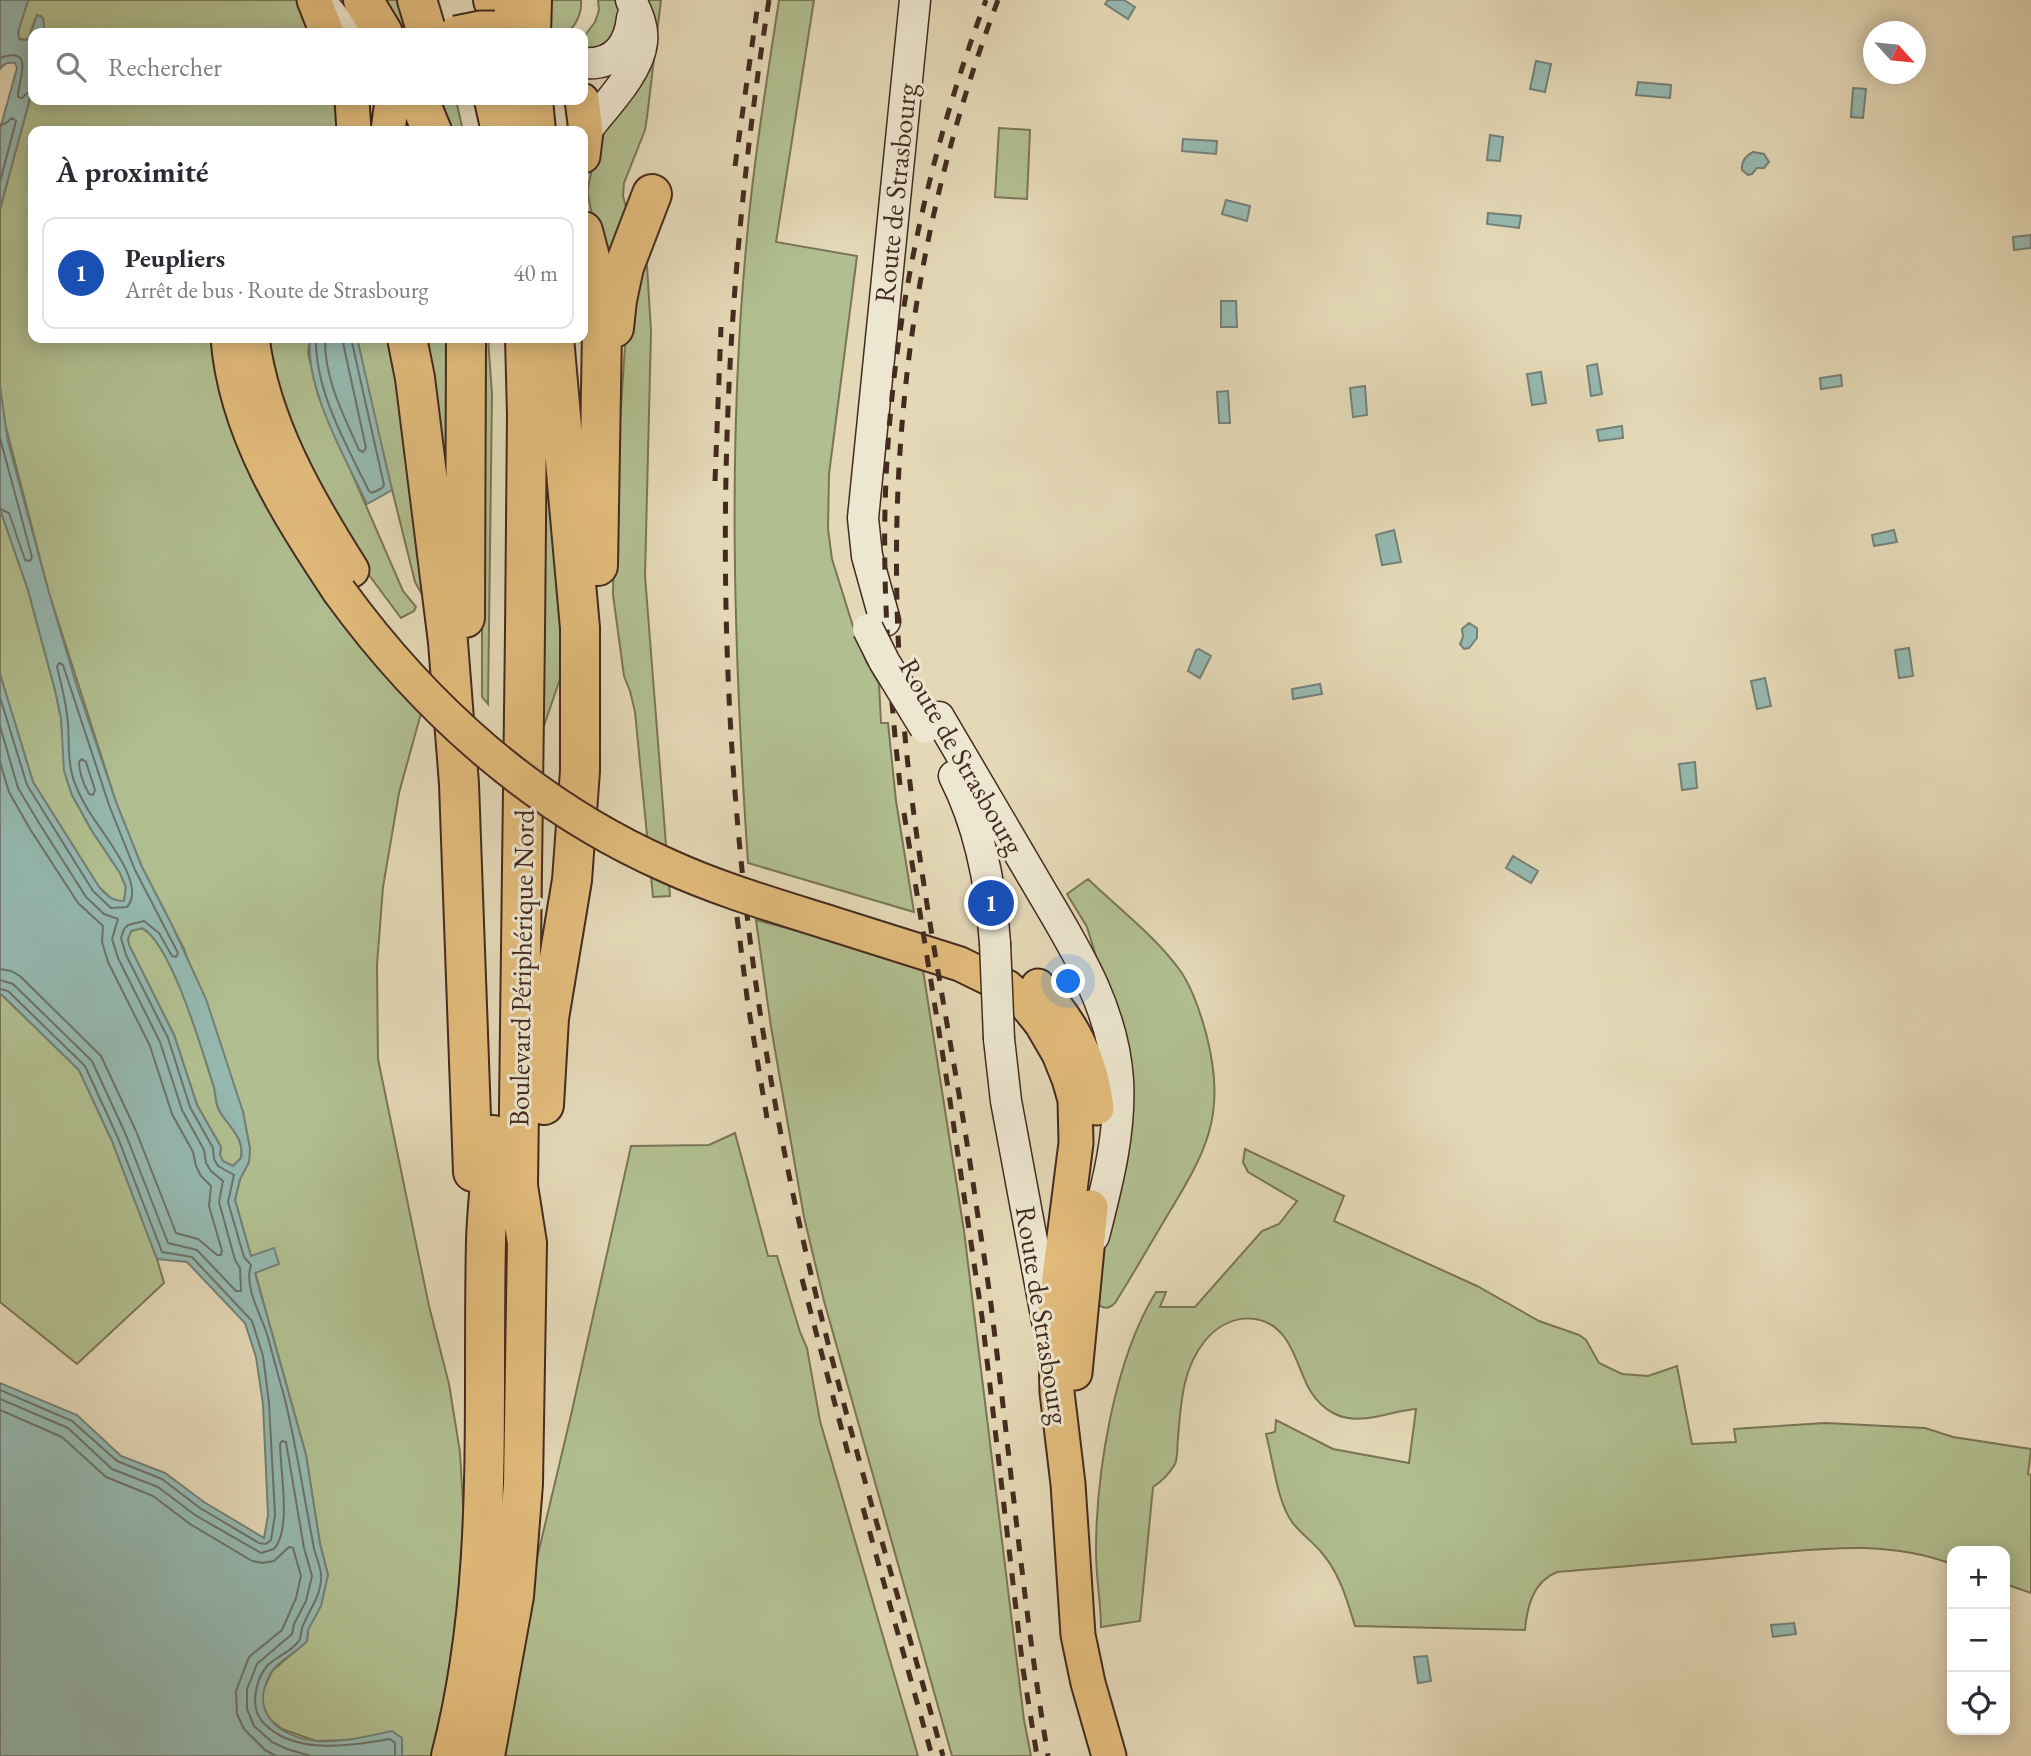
<!DOCTYPE html>
<html lang="fr">
<head>
<meta charset="utf-8">
<style>
  :root { --surface:#fff; --page:#f7f7f7; --text:#2b2b33; --muted:#7c7c81; --line:#e1e1e2; --accent:#8f2418 }
  body { margin:0; font-family:"EB Garamond",serif; background:var(--page); color:var(--text) }
  .controls { position:absolute; right:21px; bottom:21px; display:grid; overflow:hidden; border-radius:14px; box-shadow:0 4px 18px #0003 }
  .controls button { width:63px; height:63px; display:grid; place-items:center; padding:0; border:0; border-bottom:2px solid var(--line); background:var(--surface); color:var(--text); font:35px sans-serif }
  .compass { position:absolute; left:1863px; top:21px; width:63px; height:63px; border-radius:50%; background:var(--surface); box-shadow:0 4px 18px #0003; rotate:117deg }
  .you { position:absolute; left:1069px; top:982px; width:24px; height:24px; margin:-18px; border:5px solid #fff; border-radius:50%; background:#1a73e8; box-shadow:0 0 0 10px #1a73e833 }
  .badge { display:grid; place-items:center; width:46px; height:46px; border-radius:50%; background:var(--accent); color:#fff; font-size:23px; font-weight:700 }
  .pin { position:absolute; translate:-50% -50%; border:4px solid #fff; box-shadow:0 2px 7px #0006 }
  .list { margin:0; padding:0; list-style:none }
  h2 { display:flex; justify-content:space-between; align-items:center; height:91px; margin:0; padding:0 28px; font-size:30px }
  h2 small { font-size:23px; font-weight:400; color:var(--muted) }
  .list li { display:grid; grid-template-columns:46px 1fr auto; gap:21px; align-items:center; box-sizing:border-box; height:112px; margin:0 14px 14px; padding:0 14px; border:2px solid var(--line); border-radius:14px }
  .list b { display:block; font-size:26px; white-space:nowrap }
  .list p { margin:0; font-size:23px; white-space:nowrap; color:var(--muted) }
  .list em { font-size:23px; font-style:normal; color:var(--muted) }
  .icon { flex:none; width:38px; height:38px; fill:none; stroke:currentColor; stroke-width:2; stroke-linecap:round; stroke-linejoin:round }
  .map { position:relative; flex:none; width:2031px; height:1756px; overflow:hidden }
  .search { position:absolute; background:var(--surface); box-shadow:0 4px 18px #0003; left:28px; top:28px; width:560px; height:77px; display:flex; align-items:center; gap:18px; box-sizing:border-box; padding:0 24px; border-radius:14px; color:var(--muted); font-size:26px }
  .panel { position:absolute; background:var(--surface); box-shadow:0 4px 18px #0003; left:28px; top:126px; width:560px; height:217px; border-radius:14px }
  .map>svg:first-child { display:block }
  .green { fill:#b1bf90; stroke:#7a7558; stroke-width:2 }
  .water { fill:#95b9b1; stroke:#758077; stroke-width:2; fill-rule:evenodd }
  .lines { fill:none; stroke-linecap:round; stroke-linejoin:round }
  .shore { stroke:#6c7268; stroke-width:2 }
  .secondary-casing { stroke:#442b20; stroke-width:33 }
  .primary-casing { stroke:#442b20; stroke-width:37 }
  .highway-casing { stroke:#442b20; stroke-width:42 }
  .secondary { stroke:#ede6d0; stroke-width:30 }
  .primary { stroke:#e2bc7b; stroke-width:33 }
  .highway { stroke:#e2bc7b; stroke-width:38 }
  .rail { stroke:#442b20; stroke-width:5; stroke-dasharray:12 12; stroke-linecap:butt }
  .secondary-bridge-casing { stroke:#442b20; stroke-width:33; stroke-linecap:butt }
  .primary-bridge-casing { stroke:#442b20; stroke-width:37; stroke-linecap:butt }
  .secondary-bridge { stroke:#ede6d0; stroke-width:30 }
  .primary-bridge { stroke:#e2bc7b; stroke-width:33 }
  .labels { text-anchor:middle; stroke-width:6; stroke-linejoin:round; paint-order:stroke }
  .street-label { font-size:28px; fill:#442b20; stroke:#ede6d0 }
</style>
</head>
<body>
<div class="map">
<svg width="2031" height="1756" viewBox="0 0 2031 1756">
  <rect width="100%" height="100%" fill="#e4d8b6"/>
  <filter id="stains"><feTurbulence type="fractalNoise" baseFrequency=".00286" numOctaves="4"/><feColorMatrix values="0 0 0 0 .2 0 0 0 0 .09 0 0 0 0 .02 0 0 0 .5 -.17"/></filter>
  <radialGradient id="worn" r=".72"><stop offset=".6" stop-color="#630" stop-opacity="0"/><stop offset="1" stop-color="#630" stop-opacity=".3"/></radialGradient>
  <path class="green" d="M28 0H300L315 33H45L41 16 35 19 29 38 24 40 19 38 18 32Z
    M374 0H411L416 33H390Z
    M544 0H581C582 14 573 38 555 33 551 32 548 29 544 27Z
    M598 0H619L623 9 621 34 583 57V38L595 22 599 10Z
    M645 0H661L647 117 645 130 624 183 623 196 628 215 610 276C604 252 589 215 588 191 588 175 598 156 600 138Z
    M779 0H814L776 242 857 256 829 474 828 529 832 559 856 636 866 661 879 684 881 723H888L896 801 914 912 748 863C734 655 727 444 747 237 754 158 767 79 779 0Z
    M33 87V100H344L346 131H33V338H220L222 363 423 706 399 793 383 887 377 965 378 1059 429 1306 449 1384 460 1452 464 1521 530 1588 571 1415 631 1146 709 1145 735 1133 768 1256H777L800 1332 807 1348 820 1421 918 1756H402V1738L316 1741 282 1729 267 1717 263 1709 262 1693 272 1671 307 1641 308 1630 328 1575 320 1544 306 1455 255 1272 274 1265 268 1251 251 1257 235 1200 240 1179 249 1162 250 1149 243 1112 184 949 142 867 116 802 49 593 4 420 0 387V209Z
    M427 100H456L463 131H441Z
    M999 128 1030 130 1027 199 995 197Z
    M641 249 647 266 651 331 645 576 670 896 653 897 635 712 630 691 624 676 613 595 614 513 625 346V317Z
    M267 338H310L308 353 318 395 403 591 416 607 414 611 401 618 366 571 293 441Z
    M357 338H397L424 598 415 582 372 409Z
    M426 338H458V664Z
    M476 338H488L492 394 488 704 482 697V543Z
    M542 403 565 561 561 676 536 749Z
    M0 509 28 590 55 690 61 718 67 780 72 795 92 831 120 873 126 887 124 901H114L99 887 33 782 0 674Z
    M1088 879C1118 908 1154 935 1179 969 1193 988 1201 1014 1207 1037 1227 1119 1205 1153 1164 1221 1148 1248 1132 1276 1115 1303 1106 1312 1097 1307 1093 1295L1120 1168 1102 976 1087 927 1067 894Z
    M756 920 922 964 964 1231 1024 1720 1031 1756H952L824 1301 804 1217 771 1027Z
    M142 928C172 943 202 1050 213 1084 216 1092 215 1103 219 1110 228 1126 245 1137 241 1158L233 1166 222 1161 220 1155 221 1147 197 1105 174 1035 129 945 128 939 131 931Z
    M0 993 79 1070 112 1141 157 1259 164 1283 77 1364 0 1302Z
    M1245 1149 1344 1196 1334 1221 1477 1286 1539 1321 1579 1335 1586 1340 1599 1363 1622 1374 1648 1376 1677 1366 1692 1444 1736 1442 1734 1429 1825 1423 1925 1428 1953 1437 2031 1449 2028 1474 2031 1475V1593L2005 1584V1551H1952V1564C1881 1538 1813 1550 1739 1556 1679 1562 1618 1567 1557 1572 1533 1582 1527 1606 1525 1630L1355 1626C1347 1600 1340 1574 1322 1553 1313 1542 1300 1533 1292 1522 1277 1501 1273 1460 1266 1434L1275 1432 1276 1420 1333 1449 1409 1463 1416 1409C1389 1411 1359 1427 1333 1413 1302 1396 1303 1363 1285 1338 1263 1308 1225 1315 1204 1342 1182 1370 1181 1404 1178 1438 1177 1446 1178 1457 1175 1464 1170 1473 1162 1481 1153 1487L1140 1621 1101 1627C1101 1603 1096 1578 1096 1552 1096 1473 1114 1360 1156 1292H1166L1160 1307H1195L1262 1231 1279 1224 1297 1201 1248 1172 1243 1162Z"/>
  <path class="water" d="M0 0H28L18 32 19 39 26 40 29 38 37 15 43 18 45 33H33V87L0 209V129L17 68 15 63C8 62 4 63 0 69Z
    M1108 0H1124L1135 7 1128 19 1105 4Z
    M1536 61 1551 64 1545 92 1530 89Z
    M1638 82 1671 85 1670 98 1636 95Z
    M1853 88 1866 89 1863 118 1851 117Z
    M1490 135 1503 137 1500 161 1487 160Z
    M1183 139 1217 141 1216 154 1182 151Z
    M1753 152 1764 154 1769 162 1764 168H1757L1752 174 1748 175 1742 170C1741 162 1745 156 1753 152Z
    M1226 200 1250 206 1247 221 1222 214Z
    M1488 213 1521 216 1519 228 1487 224Z
    M2031 235V248L2014 250 2013 237Z
    M1221 301H1236L1237 327H1221Z
    M310 338H357L392 490 367 504C345 458 305 388 310 338Z
    M1597 364 1602 394 1591 396 1587 366Z
    M1541 372 1546 403 1532 405 1527 374Z
    M1841 375 1842 386 1821 389 1820 378Z
    M1365 386 1367 415 1353 417 1350 388Z
    M0 387 8 442 49 593 77 687 116 802 142 867 172 925 206 999 243 1112 250 1149 249 1162 240 1179 235 1200 251 1256 274 1248 279 1264 255 1273 306 1455 320 1544 328 1575 321 1606 308 1630 307 1641C297 1653 278 1660 271 1673 248 1711 279 1738 317 1741 342 1743 368 1736 392 1731L402 1738V1756H0V1383L77 1415 121 1456 165 1473 204 1502 264 1538 268 1515 263 1404 256 1357 245 1323 187 1262 157 1259 112 1141 79 1070 0 993V674L33 782 99 887C107 896 112 901 124 901L126 887 120 873 92 831 72 795 64 771 61 718 55 690 28 590 0 509ZM142 928C171 943 202 1050 213 1084 216 1092 215 1102 219 1110 228 1127 245 1137 241 1158L233 1166 223 1161 220 1155 221 1147 197 1105 174 1035 129 945 128 939 131 931Z
    M1228 391 1230 423H1219L1217 392Z
    M1622 426 1623 438 1599 441 1597 430Z
    M1394 530 1401 562 1382 565 1376 535Z
    M1894 530 1897 542 1874 546 1872 535Z
    M1469 623 1477 628V638L1469 648 1464 649 1460 644 1463 637 1462 629Z
    M1909 648 1913 676 1899 678 1895 650Z
    M1199 649 1211 656 1200 678 1188 671 1196 650Z
    M1765 678 1771 706 1757 709 1751 681Z
    M1320 684 1322 694 1293 699 1292 689Z
    M1695 762 1697 788 1682 790 1679 764Z
    M1513 856 1538 871 1531 883 1506 868Z
    M1794 1623 1796 1634 1773 1637 1771 1625Z
    M1427 1656 1431 1681 1418 1683 1414 1657Z"/>
  <g class="lines">
    <path class="shore" d="M0 58C37 45 17 82 18 97L22 98 27 93 33 91
      M0 125 6 123 12 118 16 121 0 182
      M316 338C315 391 346 444 369 491L372 493 382 488 384 485 351 338
      M325 338C324 378 343 414 359 450L363 452 366 448 342 338
      M0 438 32 557 30 561 25 560 9 513 0 509
      M0 697 27 785 93 891 111 908 127 907C148 884 99 830 87 808 80 796 73 783 71 769 67 751 70 732 67 715 65 698 61 683 57 667L59 663 63 665 109 805 135 870 178 953 176 957 172 956 159 933 144 921 128 925 124 929 121 938 126 955 168 1038 190 1107 213 1148 214 1159 218 1166 234 1175 228 1202 244 1257 251 1265C244 1286 259 1311 266 1331 272 1351 277 1372 283 1392 296 1442 303 1492 313 1543 314 1553 320 1564 321 1574 323 1594 308 1611 302 1628 301 1632 301 1635 300 1639 294 1651 276 1656 267 1666 256 1679 250 1705 261 1720 291 1756 349 1746 390 1739L395 1743V1756
      M0 726 18 788 39 823 86 897 104 914 118 919 112 939 118 958 160 1042 182 1110 204 1150 206 1163 211 1171 223 1181 219 1202 235 1260 240 1268 241 1291H236L197 1250 168 1243 126 1135 92 1061 13 984 0 980
      M82 759 86 762 95 790 93 795 89 794C84 785 79 773 79 762Z
      M0 762 9 792 30 829 78 903 103 926 102 942 108 962 150 1046 172 1114 193 1152 196 1166 201 1176 211 1186 209 1206 222 1251 221 1255H217L198 1239 176 1233 136 1131 101 1056 20 976 11 971 0 969
      M0 989 8 991 85 1066 118 1138 162 1252 192 1257 252 1321 263 1356 269 1403 275 1515 271 1540 266 1544 259 1543 200 1508 162 1479 117 1461 72 1421 0 1390
      M0 1399 68 1428 112 1469 158 1487 195 1515 261 1553 274 1549C292 1529 280 1470 280 1444L282 1441 286 1442 304 1548 312 1576 306 1601 294 1624 292 1634 257 1664 247 1689V1709L254 1726 272 1742 287 1749 311 1756
      M0 1410 62 1437 106 1477 153 1496 190 1524 252 1561 263 1563 274 1561 289 1547 293 1548 301 1576 296 1598 282 1630 249 1657 236 1691 237 1714 244 1729 265 1750 276 1756"/>
    <defs>
      <path id="secondary" d="M320 0 346 33
        M583 63C613 66 629 47 632 18
        M586 131C604 107 639 73 642 42 644 27 637 13 631 0
        M885 621 867 556 863 518 915 0
        M939 717C970 770 1001 823 1033 877 1070 941 1113 1003 1118 1080 1121 1133 1107 1185 1094 1236
        M954 776C980 827 991 886 995 943
        M999 1039 1006 1101 1047 1321"/>
      <path id="primary" d="M314 0 327 33
        M352 100 354 131
        M582 100 586 131 583 156
        M388 131 392 100
        M228 338C235 432 288 514 339 591
        M252 338C263 423 307 499 352 570
        M827 922 960 964 1007 987 1024 1002 1041 1023 1059 1054 1069 1079 1075 1100 1076 1143 1055 1309 1057 1392 1068 1484 1078 1635 1088 1683 1109 1756
        M1038 986C1072 1022 1091 1059 1097 1108
        M1075 1373 1091 1207"/>
      <path id="highway" d="M363 0 383 33
        M417 0 427 33
        M493 0 497 11 514 31
        M531 33 532 0
        M419 100 432 131
        M494 100 501 131
        M533 100 536 131
        M583 231 598 288 602 330 598 566
        M614 328 617 300 624 267 652 194
        M407 338 415 378 448 642 459 784 473 1172
        M465 618 466 338
        M544 1105 549 1018 572 880 580 771V628L554 338
        M451 1756C495 1587 482 1413 486 1241 487 1206 492 1170 493 1135
        M485 1756 514 1596 523 1484 527 1243 518 1186 525 633 527 415 525 338"/>
    </defs>
    <use href="#secondary" class="secondary-casing"/>
    <use href="#primary" class="primary-casing"/>
    <use href="#highway" class="highway-casing"/>
    <use href="#secondary" class="secondary"/>
    <use href="#primary" class="primary"/>
    <use href="#highway" class="highway"/>
    <path class="rail" d="M769 0C708 381 709 771 784 1150 824 1354 887 1555 943 1756
      M998 0C901 256 878 512 910 783 926 919 954 1053 974 1189 980 1233 988 1277 993 1321 1011 1466 1024 1612 1048 1756
      M735 166 758 3
      M715 481 721 327
      M900 785C890 693 883 601 885 509 889 336 925 162 986 0
      M904 813 949 1094 982 1317 1023 1669 1037 1756
      M737 917 748 1005 767 1118
      M802 1279 850 1461
      M863 1508 932 1756"/>
    <defs>
      <path id="secondary-bridge" d="M868 629 884 661 925 728
        M995 943 999 1039"/>
      <path id="primary-bridge" d="M456 33 481 28H495
        M339 591C424 708 533 806 666 865 718 889 773 905 827 922"/>
    </defs>
    <use href="#secondary-bridge" class="secondary-bridge-casing"/>
    <use href="#primary-bridge" class="primary-bridge-casing"/>
    <use href="#secondary-bridge" class="secondary-bridge"/>
    <use href="#primary-bridge" class="primary-bridge"/>
  </g>
  <g class="labels">
    <g class="street-label">
      <text transform="translate(895 193) rotate(-84)" y="10">Route de Strasbourg</text>
      <text transform="translate(962 756) rotate(60)" y="10">Route de Strasbourg</text>
      <text transform="translate(521 968) rotate(-89)" y="10">Boulevard Périphérique Nord</text>
      <text transform="translate(1043 1315) rotate(81)" y="10">Route de Strasbourg</text>
    </g>
  </g>
  <rect width="100%" height="100%" filter="url(#stains)"/>
  <rect width="100%" height="100%" fill="url(#worn)"/>
</svg>
<div class="controls">
<button>+</button>
<button>−</button>
<button><svg class="icon" aria-label="locate" viewBox="0 0 24 24"><circle cx="12" cy="12" r="6"/><path d="M12 2v4M12 18v4M2 12h4M18 12h4"/></svg></button>
</div>
<svg class="compass" viewBox="-18 -18 36 36"><path d="M0-13l5 13h-10z" fill="#e53935"/><path d="M0 13l5-13h-10z" fill="#7c7c81"/></svg>
<div class="you"></div>
<div class="pin badge" style="left:991px;top:903px;background:#1a4fb4">1</div>
<div class="search"><svg class="icon" aria-label="search" viewBox="0 0 24 24"><circle cx="10" cy="10" r="6"/><path d="M15 15l6 6"/></svg>Rechercher</div>
<section class="panel">
<h2>À proximité<small></small></h2>
<ul class="list">
<li><span class="badge" style="background:#1a4fb4">1</span><div><b>Peupliers</b><p>Arrêt de bus · Route de Strasbourg</p></div><em>40 m</em></li>
</ul>
</section>
</div>
</body>
</html>
